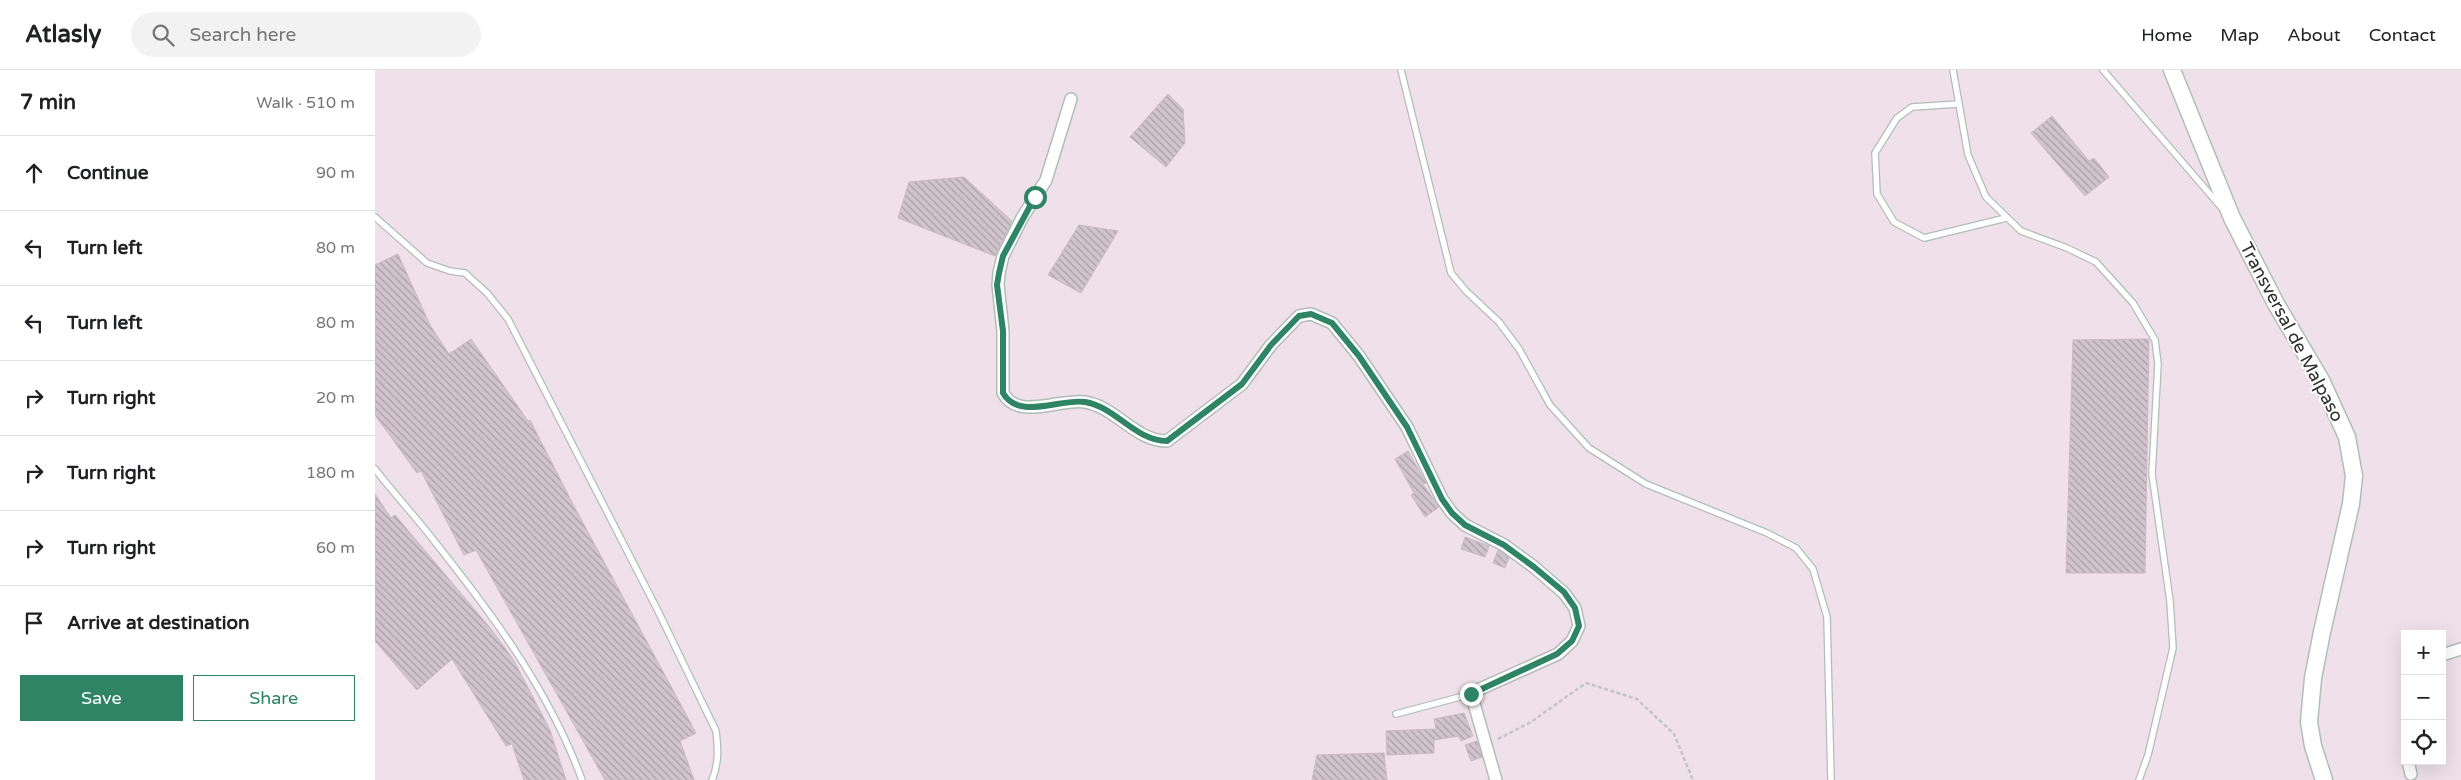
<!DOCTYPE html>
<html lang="en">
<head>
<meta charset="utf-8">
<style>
  :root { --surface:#fff; --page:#f2f2f2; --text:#202124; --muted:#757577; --line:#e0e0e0; --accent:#2e8465 }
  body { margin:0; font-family:"Varela Round",sans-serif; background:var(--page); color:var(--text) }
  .controls { position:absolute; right:15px; bottom:15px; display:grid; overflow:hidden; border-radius:0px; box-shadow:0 5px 20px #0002 }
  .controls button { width:45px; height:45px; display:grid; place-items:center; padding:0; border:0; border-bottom:1px solid var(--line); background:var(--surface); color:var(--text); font:25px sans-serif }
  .stop { position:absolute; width:15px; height:15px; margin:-11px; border:4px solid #2e8465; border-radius:50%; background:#fff }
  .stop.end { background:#2e8465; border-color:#fff; box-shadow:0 1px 5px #0008 }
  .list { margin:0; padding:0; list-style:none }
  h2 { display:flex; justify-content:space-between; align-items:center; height:65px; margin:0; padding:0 20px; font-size:21px }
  h2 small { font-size:16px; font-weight:400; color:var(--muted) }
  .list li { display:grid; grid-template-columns:32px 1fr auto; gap:15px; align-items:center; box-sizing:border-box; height:75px; padding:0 20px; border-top:1px solid var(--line) }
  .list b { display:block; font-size:19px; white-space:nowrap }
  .list em { font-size:16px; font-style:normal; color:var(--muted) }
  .actions { display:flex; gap:10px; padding:15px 20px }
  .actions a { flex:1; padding:11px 0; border:1px solid var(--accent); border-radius:0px; text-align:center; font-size:18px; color:var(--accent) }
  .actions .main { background:var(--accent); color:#fff }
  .icon { flex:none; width:28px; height:28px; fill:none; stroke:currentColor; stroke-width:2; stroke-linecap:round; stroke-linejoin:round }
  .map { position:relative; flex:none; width:2086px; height:710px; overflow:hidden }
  header { display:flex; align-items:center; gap:30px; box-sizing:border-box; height:70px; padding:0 25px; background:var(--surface); border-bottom:1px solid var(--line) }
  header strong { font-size:24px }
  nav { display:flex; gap:28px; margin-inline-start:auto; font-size:18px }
  .search { width:350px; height:45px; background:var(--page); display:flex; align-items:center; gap:12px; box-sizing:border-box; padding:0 18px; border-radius:28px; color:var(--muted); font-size:19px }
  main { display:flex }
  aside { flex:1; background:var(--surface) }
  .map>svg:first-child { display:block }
  .building { fill:url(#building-back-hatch); stroke:#cbb9c3 }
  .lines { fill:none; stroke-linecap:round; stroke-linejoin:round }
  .service-casing { stroke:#b0beb8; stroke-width:8 }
  .minor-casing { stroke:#b0beb8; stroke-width:14 }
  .secondary-casing { stroke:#b0beb8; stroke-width:19 }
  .path { stroke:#c4c4c4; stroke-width:2.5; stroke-dasharray:4 2.5; stroke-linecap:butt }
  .service { stroke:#fff; stroke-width:5.5 }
  .minor { stroke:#fff; stroke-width:11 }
  .secondary { stroke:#fff; stroke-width:16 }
  .route { stroke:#2e8465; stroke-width:6 }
  .labels { text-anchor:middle; stroke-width:4; stroke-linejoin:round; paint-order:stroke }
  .street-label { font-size:18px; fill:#2e2e2e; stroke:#fff }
</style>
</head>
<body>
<header>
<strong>Atlasly</strong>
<div class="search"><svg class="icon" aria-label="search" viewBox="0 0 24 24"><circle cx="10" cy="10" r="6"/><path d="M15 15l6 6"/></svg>Search here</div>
<nav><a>Home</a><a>Map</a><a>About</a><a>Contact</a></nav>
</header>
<main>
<aside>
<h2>7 min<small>Walk · 510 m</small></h2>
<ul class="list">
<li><svg class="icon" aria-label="ahead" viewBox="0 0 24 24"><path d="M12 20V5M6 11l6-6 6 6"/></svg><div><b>Continue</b></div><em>90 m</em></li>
<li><svg class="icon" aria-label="left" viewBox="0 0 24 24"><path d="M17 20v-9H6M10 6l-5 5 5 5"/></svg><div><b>Turn left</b></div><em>80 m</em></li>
<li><svg class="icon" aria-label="left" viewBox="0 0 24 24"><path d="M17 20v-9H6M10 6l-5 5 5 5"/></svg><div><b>Turn left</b></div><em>80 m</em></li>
<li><svg class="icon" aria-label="right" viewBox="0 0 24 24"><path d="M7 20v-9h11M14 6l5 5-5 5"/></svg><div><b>Turn right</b></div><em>20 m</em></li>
<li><svg class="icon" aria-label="right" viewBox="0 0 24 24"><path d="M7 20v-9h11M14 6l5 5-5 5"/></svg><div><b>Turn right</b></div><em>180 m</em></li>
<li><svg class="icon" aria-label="right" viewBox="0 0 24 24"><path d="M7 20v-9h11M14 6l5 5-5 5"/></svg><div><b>Turn right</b></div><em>60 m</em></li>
<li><svg class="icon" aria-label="arrive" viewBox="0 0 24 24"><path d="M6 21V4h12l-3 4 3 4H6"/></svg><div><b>Arrive at destination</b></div></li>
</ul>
<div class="actions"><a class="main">Save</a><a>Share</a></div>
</aside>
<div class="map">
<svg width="2086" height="710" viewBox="0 0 2086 710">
  <defs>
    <pattern id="building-back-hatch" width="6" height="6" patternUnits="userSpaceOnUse" patternTransform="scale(1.25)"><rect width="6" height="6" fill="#d2c4cc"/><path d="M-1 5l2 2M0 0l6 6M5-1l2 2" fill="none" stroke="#aba0a6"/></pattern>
  </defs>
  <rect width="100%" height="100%" fill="#efe0e9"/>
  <path class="building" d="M793 24 808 39 810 73 791 97 755 67Z
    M1677 46 1714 91 1719 88 1734 107 1710 126 1656 63Z
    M589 107 637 151 620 186 523 148 534 112Z
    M704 155 743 161 706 223 673 205Z
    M23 184 55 255 74 284 96 269 153 351 155 350 200 438 321 663 305 671 319 710H230L101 480 89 485 46 401 42 403 0 345V195Z
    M1774 269 1770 503H1691L1698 270Z
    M1033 381 1051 413 1048 414 1064 437 1050 447 1036 425 1039 423 1020 389Z
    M0 424 16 448 20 445 116 559 138 589 175 660 191 710H149L137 674 131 676 77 589 42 620 0 571Z
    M1090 467 1114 476 1110 487 1086 479Z
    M1123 480 1134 488 1130 498 1118 493Z
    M1089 643 1098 666 1086 671 1084 666 1059 670V683L1012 685 1011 661 1061 659 1059 649Z
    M1102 671 1107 687 1096 691 1090 675Z
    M1009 683 1012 710H937L942 685Z"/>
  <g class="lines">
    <defs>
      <path id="service" d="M1026 0 1076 203 1091 221 1124 252 1144 279 1175 335 1214 378 1271 414 1392 463 1421 478 1438 499 1452 547 1456 710
        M1578 0 1593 85 1611 127 1646 161 1692 178 1721 192 1758 233 1780 270 1783 294 1777 404 1795 531 1798 578 1773 685 1764 710
        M1728 0 1846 137
        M1584 34 1537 37 1522 48 1500 83 1502 124 1519 152 1549 168 1631 148
        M0 147 52 193 75 201 90 203 112 223 133 249 283 541 341 661C343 678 344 694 337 710
        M0 399C19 424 41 447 60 472 118 545 175 622 207 710
        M1021 644 1096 624"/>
      <path id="minor" d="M696 29 671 110 647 148 628 186 624 203 623 215 628 261V323C643 351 685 328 710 332 741 337 760 371 792 371L867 314 896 275 924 246 936 244 957 253 984 286 1032 357 1067 429 1077 443 1090 455 1129 475 1159 497 1189 523 1200 538 1204 556 1197 571 1183 584 1096 623 1121 710
        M2067 585 2086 579
        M2033 691 2036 704"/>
      <path id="secondary" d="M1797 0 1857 148 1901 234 1946 310 1972 367 1979 406 1976 434 1947 562 1938 608 1934 652 1938 676 1949 710"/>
    </defs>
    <use href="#service" class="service-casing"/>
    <use href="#minor" class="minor-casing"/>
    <use href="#secondary" class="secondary-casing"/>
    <path class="path" d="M1123 669 1156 652 1211 613 1262 629 1299 664 1318 710"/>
    <use href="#service" class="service"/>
    <use href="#minor" class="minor"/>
    <use href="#secondary" class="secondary"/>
  </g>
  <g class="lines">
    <path class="route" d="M660 127 628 186 624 203 622 215 628 261V323C644 351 685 328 710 332 741 337 760 371 792 371L867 314 896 275 924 246 936 244 957 253 984 286 1032 357 1067 429 1077 443 1090 455 1129 475 1159 497 1189 522 1200 538 1204 556 1197 571 1182 584 1096 624"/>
  </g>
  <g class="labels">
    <g class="street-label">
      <text transform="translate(1917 262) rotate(62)" y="6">Transversal de Malpaso</text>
    </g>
  </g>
</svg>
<div class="controls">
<button>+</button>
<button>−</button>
<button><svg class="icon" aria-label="locate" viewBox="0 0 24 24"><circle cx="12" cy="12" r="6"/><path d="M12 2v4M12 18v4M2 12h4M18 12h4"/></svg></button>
</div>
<div class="stop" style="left:660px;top:127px"></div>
<div class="stop end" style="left:1096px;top:624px"></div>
</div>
</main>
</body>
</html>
